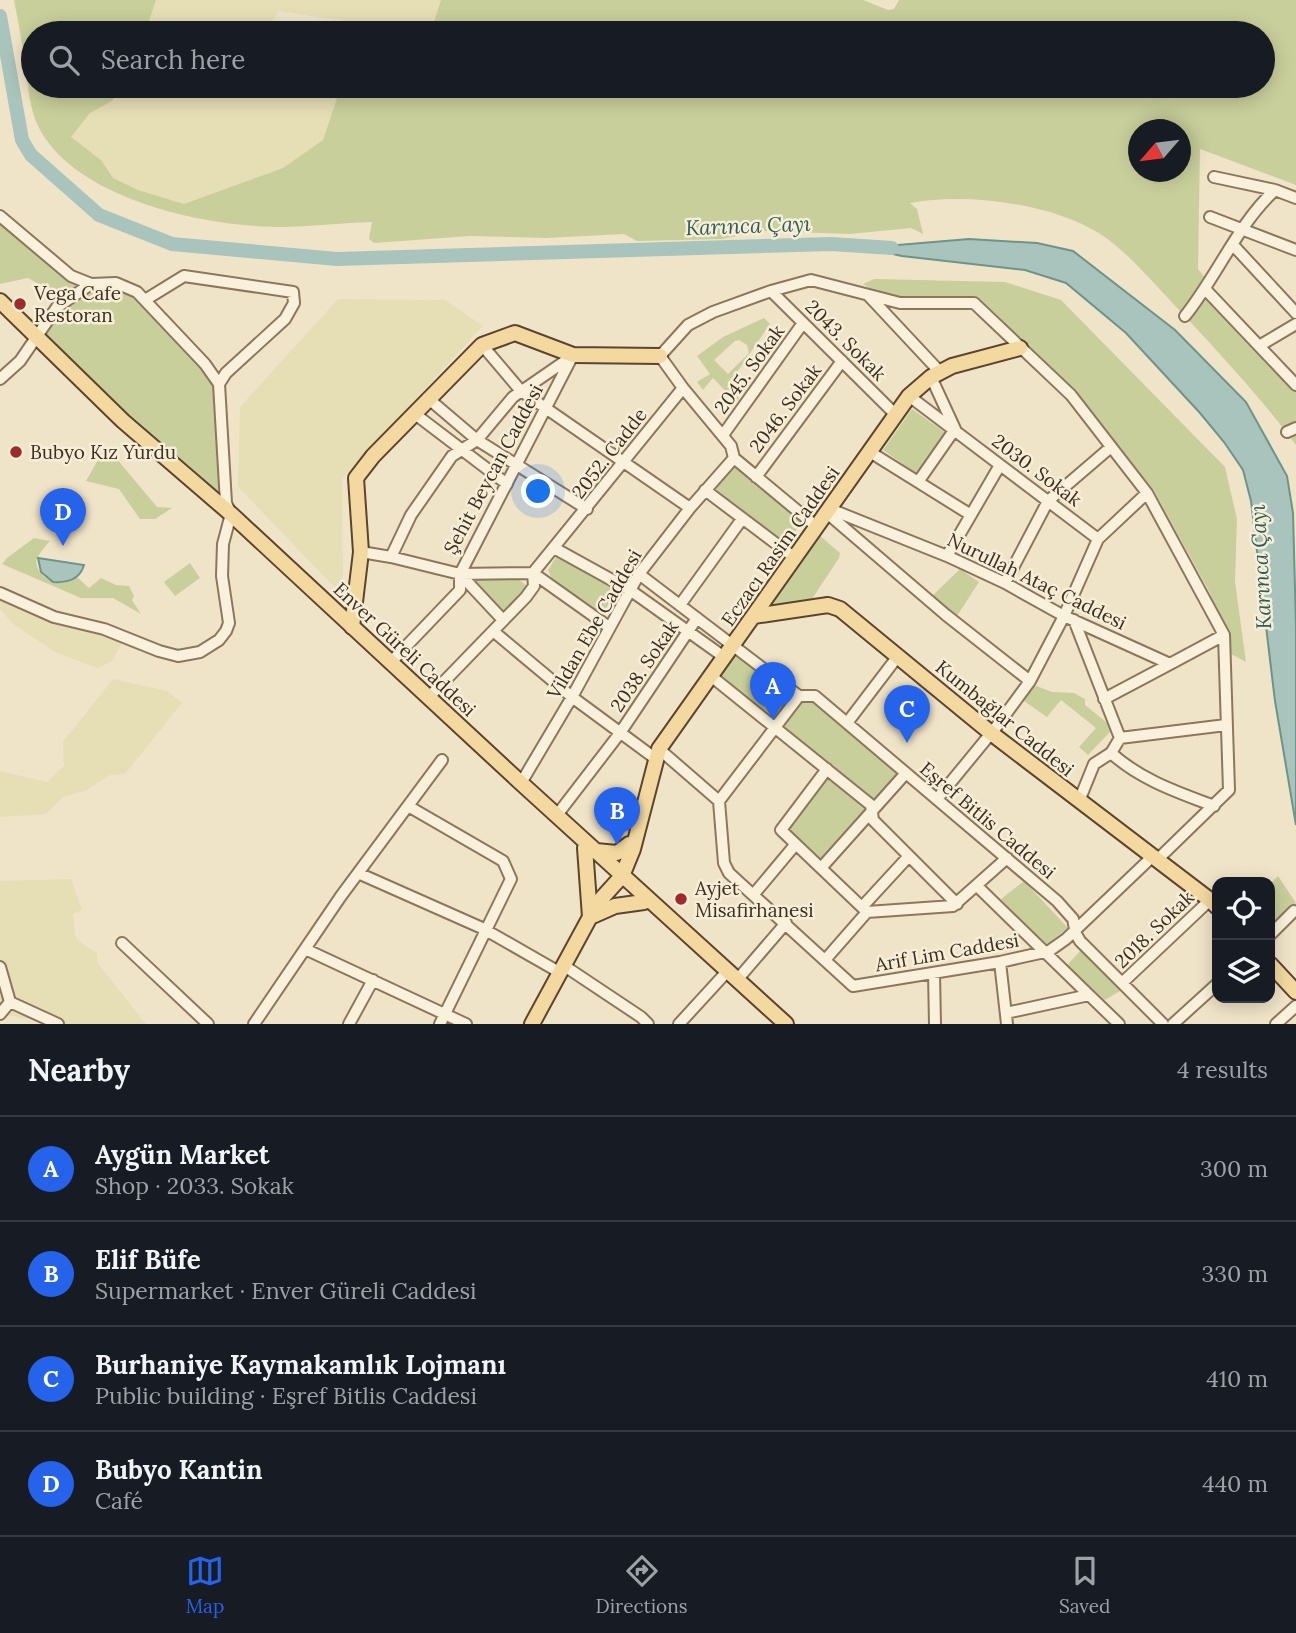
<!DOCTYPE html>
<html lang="en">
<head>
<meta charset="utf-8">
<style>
  :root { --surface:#171b24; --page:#20242c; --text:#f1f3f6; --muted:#9ea1a6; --line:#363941; --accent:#2563eb }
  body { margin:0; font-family:Lora,serif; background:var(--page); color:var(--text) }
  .controls { position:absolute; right:21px; bottom:21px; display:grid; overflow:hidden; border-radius:14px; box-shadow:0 4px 18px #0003 }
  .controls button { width:63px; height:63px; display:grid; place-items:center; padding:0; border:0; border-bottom:2px solid var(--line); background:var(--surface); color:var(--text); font:35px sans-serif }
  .compass { position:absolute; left:1128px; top:119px; width:63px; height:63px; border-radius:50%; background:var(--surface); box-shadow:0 4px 18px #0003; rotate:242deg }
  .you { position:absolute; left:539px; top:492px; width:24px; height:24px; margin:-18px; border:5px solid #fff; border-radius:50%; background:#1a73e8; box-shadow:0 0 0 10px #1a73e833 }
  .badge { display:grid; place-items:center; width:46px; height:46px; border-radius:50%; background:var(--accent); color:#fff; font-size:23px; font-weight:700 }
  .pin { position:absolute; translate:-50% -58px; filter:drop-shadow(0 2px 4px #0008) }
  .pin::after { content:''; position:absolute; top:37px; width:24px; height:21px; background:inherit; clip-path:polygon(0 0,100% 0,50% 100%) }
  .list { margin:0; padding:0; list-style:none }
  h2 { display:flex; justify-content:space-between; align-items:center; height:91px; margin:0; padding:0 28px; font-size:30px }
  h2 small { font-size:23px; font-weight:400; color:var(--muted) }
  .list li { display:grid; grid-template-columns:46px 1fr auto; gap:21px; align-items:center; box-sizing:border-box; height:105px; padding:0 28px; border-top:2px solid var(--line) }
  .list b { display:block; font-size:26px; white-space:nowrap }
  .list p { margin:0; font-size:23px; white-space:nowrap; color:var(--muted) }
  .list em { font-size:23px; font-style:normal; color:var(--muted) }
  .icon { flex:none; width:38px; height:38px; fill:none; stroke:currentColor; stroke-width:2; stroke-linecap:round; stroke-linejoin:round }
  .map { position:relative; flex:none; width:1296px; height:1024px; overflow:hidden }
  .search { position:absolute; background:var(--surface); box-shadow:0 4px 18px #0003; left:21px; right:21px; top:21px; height:77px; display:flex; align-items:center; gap:18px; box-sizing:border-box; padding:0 24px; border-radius:38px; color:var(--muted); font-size:26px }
  .sheet { height:511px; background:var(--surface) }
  nav { display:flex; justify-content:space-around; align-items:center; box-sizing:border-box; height:98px; border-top:2px solid var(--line); background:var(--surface); font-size:19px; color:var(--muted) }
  nav a { display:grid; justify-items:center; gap:4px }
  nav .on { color:var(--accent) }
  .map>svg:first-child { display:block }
  .farmland { fill:#e6deb5 }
  .green { fill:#c9cf9b; fill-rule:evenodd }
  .water { fill:#a9c4bc; stroke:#6f938a; stroke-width:2 }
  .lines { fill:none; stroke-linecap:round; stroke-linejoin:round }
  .river { stroke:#a9c4bc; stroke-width:14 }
  .minor-casing { stroke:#8d765c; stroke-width:14 }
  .major-casing { stroke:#5b4430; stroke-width:18 }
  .minor { stroke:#faf1dc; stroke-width:10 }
  .major { stroke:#f3d9a0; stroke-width:14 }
  .poi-dot { fill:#9e2a2b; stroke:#f7eed8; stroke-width:2.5 }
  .labels { text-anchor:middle; stroke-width:5; stroke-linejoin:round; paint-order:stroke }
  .poi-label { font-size:19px; fill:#3d2e20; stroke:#f7eed8; text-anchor:start }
  .street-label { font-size:19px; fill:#3d2e20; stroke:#f7eed8 }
  .water-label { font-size:21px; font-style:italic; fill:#2f5d5a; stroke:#f7eed8 }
</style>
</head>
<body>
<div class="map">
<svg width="1296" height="1024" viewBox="0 0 1296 1024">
  <rect width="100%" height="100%" fill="#f0e4c8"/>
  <path class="farmland" d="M156 0H441L430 33H369L352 22 279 11 264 33H145Z
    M124 86H321L337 98 323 140 283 168 184 204 138 190 112 178 101 160 70 137 90 113 112 101Z
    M338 299 445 300 483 326 342 479 343 596 238 487 240 407Z
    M0 593 125 638 112 661 98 668 55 652 13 624 0 609Z
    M113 679 167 691 182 703 125 774 110 775 85 791 63 797 46 814 0 817V771L47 782 64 766 63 742Z
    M71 879 82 910 73 914 76 939 97 954V962L146 1024H58L0 1014V881Z"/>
  <path class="green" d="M14 0H156L145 33H33V86H124L112 101 90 113 71 137 101 160 113 178 138 190 184 204 283 168 323 140 337 98 321 86H1263V33H430L441 0H863L888 10 894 9 899 0H1296V185L1200 149 1198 269 1296 392V445C1261 398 1221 355 1181 312 1159 289 1138 264 1114 244 1066 204 969 192 910 203L917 209 923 234 911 228 850 234 761 231 722 239 637 241 624 234 546 238 470 236 374 243 369 239 372 222C343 223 315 226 286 227 211 228 75 201 38 126 29 107 28 84 25 63 22 42 18 21 14 0ZM1138 130H1180V172H1138Z
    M0 221 84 281 60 301 46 288 28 278 0 284Z
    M874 279 1005 282 1061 300 1225 467 1237 519 1235 582 1246 662 1229 653 1210 593 1153 489 1093 418 972 302 892 303 863 284Z
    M91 284 137 292 219 384 223 501 125 416 40 333 57 307Z
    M764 318 770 324 727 387 739 398 736 402 713 378 703 390 697 382 710 374 697 356 723 337ZM739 340 747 345 749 353 728 374 714 360 735 341Z
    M912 409 946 433 917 474 883 450Z
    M106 446 157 507 172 508 155 519H140L119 489 86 481Z
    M735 464 802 521 786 546 714 491Z
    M819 535 840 553 839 558 808 605 772 604 770 602Z
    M34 538 50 541C46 545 39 554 37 558 33 571 50 584 62 583 67 583 72 580 77 577L89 588 101 578 116 585 129 586 134 596 132 600 141 614 113 598H81L2 564 7 558Z
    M558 554 620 587 601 616 551 577 548 570Z
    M190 563 200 578 175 596 164 582Z
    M960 569 979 582 957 616 932 596Z
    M482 574 499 579 516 577 528 587 501 614 473 585Z
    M733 645 799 696H815L906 773 821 868 782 832 827 768 775 728 780 721 770 713 765 720 711 676Z
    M1034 685 1052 692 1074 693 1085 699V705L1106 722 1110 732 1088 755 1079 747 1096 728 1061 700 1047 717 1024 701Z
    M1278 876 1296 903 1270 927V884Z
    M1024 881 1068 928 1045 945 1041 944 1001 899Z
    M1081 950 1122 989 1120 991 1105 1000 1069 968 1068 964Z"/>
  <path class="water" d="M969 239 1037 243 1073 251 1175 330 1246 402 1287 476 1293 513 1296 626V825L1275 701 1251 501 1243 470 1224 442 1200 413 1126 333 1066 283 1025 270 902 256 888 253 874 247Z
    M38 558 84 565C80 579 67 583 53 582L41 572Z"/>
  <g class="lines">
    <path class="river" d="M0 16 22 140 31 155 99 215 172 244 337 259 831 244 892 248"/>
    <defs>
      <path id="minor" d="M1214 177 1275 190
        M0 216 71 276 91 284
        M1210 217 1296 250
        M1233 245 1296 313
        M1206 290 1296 385
        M771 291 896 415
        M868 295 940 372
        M145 300 184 276 293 292 294 303 285 319 226 373 219 384
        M1185 316C1217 276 1238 224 1275 190L1296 198
        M482 345 521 391 690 508
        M1259 346 1296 324
        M0 379 20 361 57 307 91 284 116 283 137 292 205 364 219 384 226 503 231 514 223 544 222 576 229 623 226 631 219 640 200 652 178 656 159 651 104 629 54 617 0 593
        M909 396 1098 539
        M430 400 477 440 587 509
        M415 414 507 484
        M1287 432 1296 428
        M723 435 803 323
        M870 452 971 515
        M756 477 842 361
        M918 482 955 429 931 377
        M705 490 795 558
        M830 509 947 556 1005 583 1064 616 1170 664 1224 635
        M827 513 946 615 1030 681
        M817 527 734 458 731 446 683 388 660 356 688 325 713 312 771 291 811 280 900 303H974L1071 395 1147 493 1224 635 1229 790 1157 860
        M554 548 630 590 724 657
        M361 552 391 557 460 574 533 573 609 627
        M947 556 1000 465
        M391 557 411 515 452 456 477 440 513 397 571 357
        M460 574 503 620
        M639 574 799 696H815L1057 901 1073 919 1076 934 1080 941 1163 1024
        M1005 583 1048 501 1111 447
        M680 605 742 519
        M1074 620 1120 738 1111 753C1141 780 1177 792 1214 806
        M493 631 572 697 656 759
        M391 662 460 590V574L573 355
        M711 676 871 805 873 820 957 904
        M799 696 719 801 724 863 729 873 853 986 1000 962 1049 951 1066 939 1153 856
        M429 697 526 597 534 586 533 573 683 388
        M1104 699 1170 664
        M847 723 898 656
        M1120 738 1226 725
        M659 749 719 801
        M521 783 572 697 639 574 690 508 734 458
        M937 799 997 726 1030 681 1064 616 1098 539 1147 493
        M1079 801 1094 764 1111 753
        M408 806 503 861 511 879 440 1024
        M557 815 620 733 697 618
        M821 868 906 773
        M358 873 482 928 559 972
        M977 886 1089 995
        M754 894 795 845
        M862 907 909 856
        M867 912 953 906 1007 858
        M1270 935 1294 911
        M122 943 208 1024
        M305 949 466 1024
        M825 960 867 912 781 830 827 769
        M1000 962 1007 1024
        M563 965 641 1017 648 1024
        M0 967 10 1002 0 1014
        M934 973 935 1024
        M737 980 786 923
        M1122 983 1210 900
        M10 1002 58 1024
        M1006 1013 1089 995 1119 1024
        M254 1024 341 896 442 760
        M349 1024 373 980
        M679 1024 723 976
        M1173 1024 1217 984
        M1276 1024 1296 1006"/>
      <path id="major" d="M0 301 123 421 231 514 521 783 786 1024
        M754 616 828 605 840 609 991 733 1210 900 1217 907
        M352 627 361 552 356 478 373 456 482 345 515 333 573 355 660 356
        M585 848 590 917 615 906 644 902
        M596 851 617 853 629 844
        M1270 964 1296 992
        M532 1024 590 917 602 898 622 876 633 849 659 749 909 396 931 377 952 366 1020 348"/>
    </defs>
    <use href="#minor" class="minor-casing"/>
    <use href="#major" class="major-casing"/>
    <use href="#minor" class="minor"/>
    <use href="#major" class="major"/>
  </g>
  <g class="poi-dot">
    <circle cx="20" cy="304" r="7"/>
    <circle cx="16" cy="452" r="7"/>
    <circle cx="681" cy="899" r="7"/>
  </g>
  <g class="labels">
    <g class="poi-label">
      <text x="34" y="300">Vega Cafe<tspan x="34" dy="22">Restoran</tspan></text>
      <text x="30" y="459">Bubyo Kız Yurdu</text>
      <text x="695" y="895">Ayjet<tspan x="695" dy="22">Misafirhanesi</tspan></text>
    </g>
    <g class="street-label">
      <text transform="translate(846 340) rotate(45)" y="7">2043. Sokak</text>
      <text transform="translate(749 369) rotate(-54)" y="7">2045. Sokak</text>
      <text transform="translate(785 408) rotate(-53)" y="7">2046. Sokak</text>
      <text transform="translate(609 453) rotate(-52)" y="7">2052. Cadde</text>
      <text transform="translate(493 469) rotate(-62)" y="7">Şehit Beycan Caddesi</text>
      <text transform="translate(1037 470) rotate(37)" y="7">2030. Sokak</text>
      <text transform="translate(780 546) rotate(-55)" y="7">Eczacı Rasim Caddesi</text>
      <text transform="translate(1037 581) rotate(26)" y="7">Nurullah Ataç Caddesi</text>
      <text transform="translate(594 624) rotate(-60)" y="7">Vildan Ebe Caddesi</text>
      <text transform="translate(405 649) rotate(43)" y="7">Enver Güreli Caddesi</text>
      <text transform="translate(644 666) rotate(-56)" y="7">2038. Sokak</text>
      <text transform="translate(1005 718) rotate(39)" y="7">Kumbağlar Caddesi</text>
      <text transform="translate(988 820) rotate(40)" y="7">Eşref Bitlis Caddesi</text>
      <text transform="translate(1154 929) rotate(-44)" y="7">2018. Sokak</text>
      <text transform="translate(947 952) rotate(-10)" y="7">Arif Lim Caddesi</text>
    </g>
    <g class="water-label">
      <text transform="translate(748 226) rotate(-2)" y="7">Karınca Çayı</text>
      <text transform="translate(1261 567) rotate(-93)" y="7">Karınca Çayı</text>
    </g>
  </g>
</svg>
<div class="controls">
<button><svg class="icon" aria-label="locate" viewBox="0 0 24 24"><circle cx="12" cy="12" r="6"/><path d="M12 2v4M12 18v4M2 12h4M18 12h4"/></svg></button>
<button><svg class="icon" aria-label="layers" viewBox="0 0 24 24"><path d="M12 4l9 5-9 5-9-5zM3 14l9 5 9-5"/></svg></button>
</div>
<svg class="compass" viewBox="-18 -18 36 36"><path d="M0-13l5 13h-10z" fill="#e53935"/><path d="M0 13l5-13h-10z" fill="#9ea1a6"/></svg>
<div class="you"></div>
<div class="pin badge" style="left:773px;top:720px">A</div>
<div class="pin badge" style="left:617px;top:845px">B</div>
<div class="pin badge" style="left:907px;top:743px">C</div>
<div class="pin badge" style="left:63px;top:546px">D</div>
<div class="search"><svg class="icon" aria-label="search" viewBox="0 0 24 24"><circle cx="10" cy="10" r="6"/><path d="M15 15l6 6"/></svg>Search here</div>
</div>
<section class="sheet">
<h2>Nearby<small>4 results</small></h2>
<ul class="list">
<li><span class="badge">A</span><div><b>Aygün Market</b><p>Shop · 2033. Sokak</p></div><em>300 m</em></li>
<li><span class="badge">B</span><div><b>Elif Büfe</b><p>Supermarket · Enver Güreli Caddesi</p></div><em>330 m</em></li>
<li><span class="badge">C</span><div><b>Burhaniye Kaymakamlık Lojmanı</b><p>Public building · Eşref Bitlis Caddesi</p></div><em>410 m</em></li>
<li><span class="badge">D</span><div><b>Bubyo Kantin</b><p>Café</p></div><em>440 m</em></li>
</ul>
</section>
<nav>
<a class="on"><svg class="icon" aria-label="map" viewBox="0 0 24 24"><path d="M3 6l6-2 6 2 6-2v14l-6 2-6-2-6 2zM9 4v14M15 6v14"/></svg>Map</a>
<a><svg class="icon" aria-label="directions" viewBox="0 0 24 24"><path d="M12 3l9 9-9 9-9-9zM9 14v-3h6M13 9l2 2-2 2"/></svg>Directions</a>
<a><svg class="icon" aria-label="saved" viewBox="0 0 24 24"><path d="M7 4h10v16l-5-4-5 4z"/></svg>Saved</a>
</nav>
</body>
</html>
